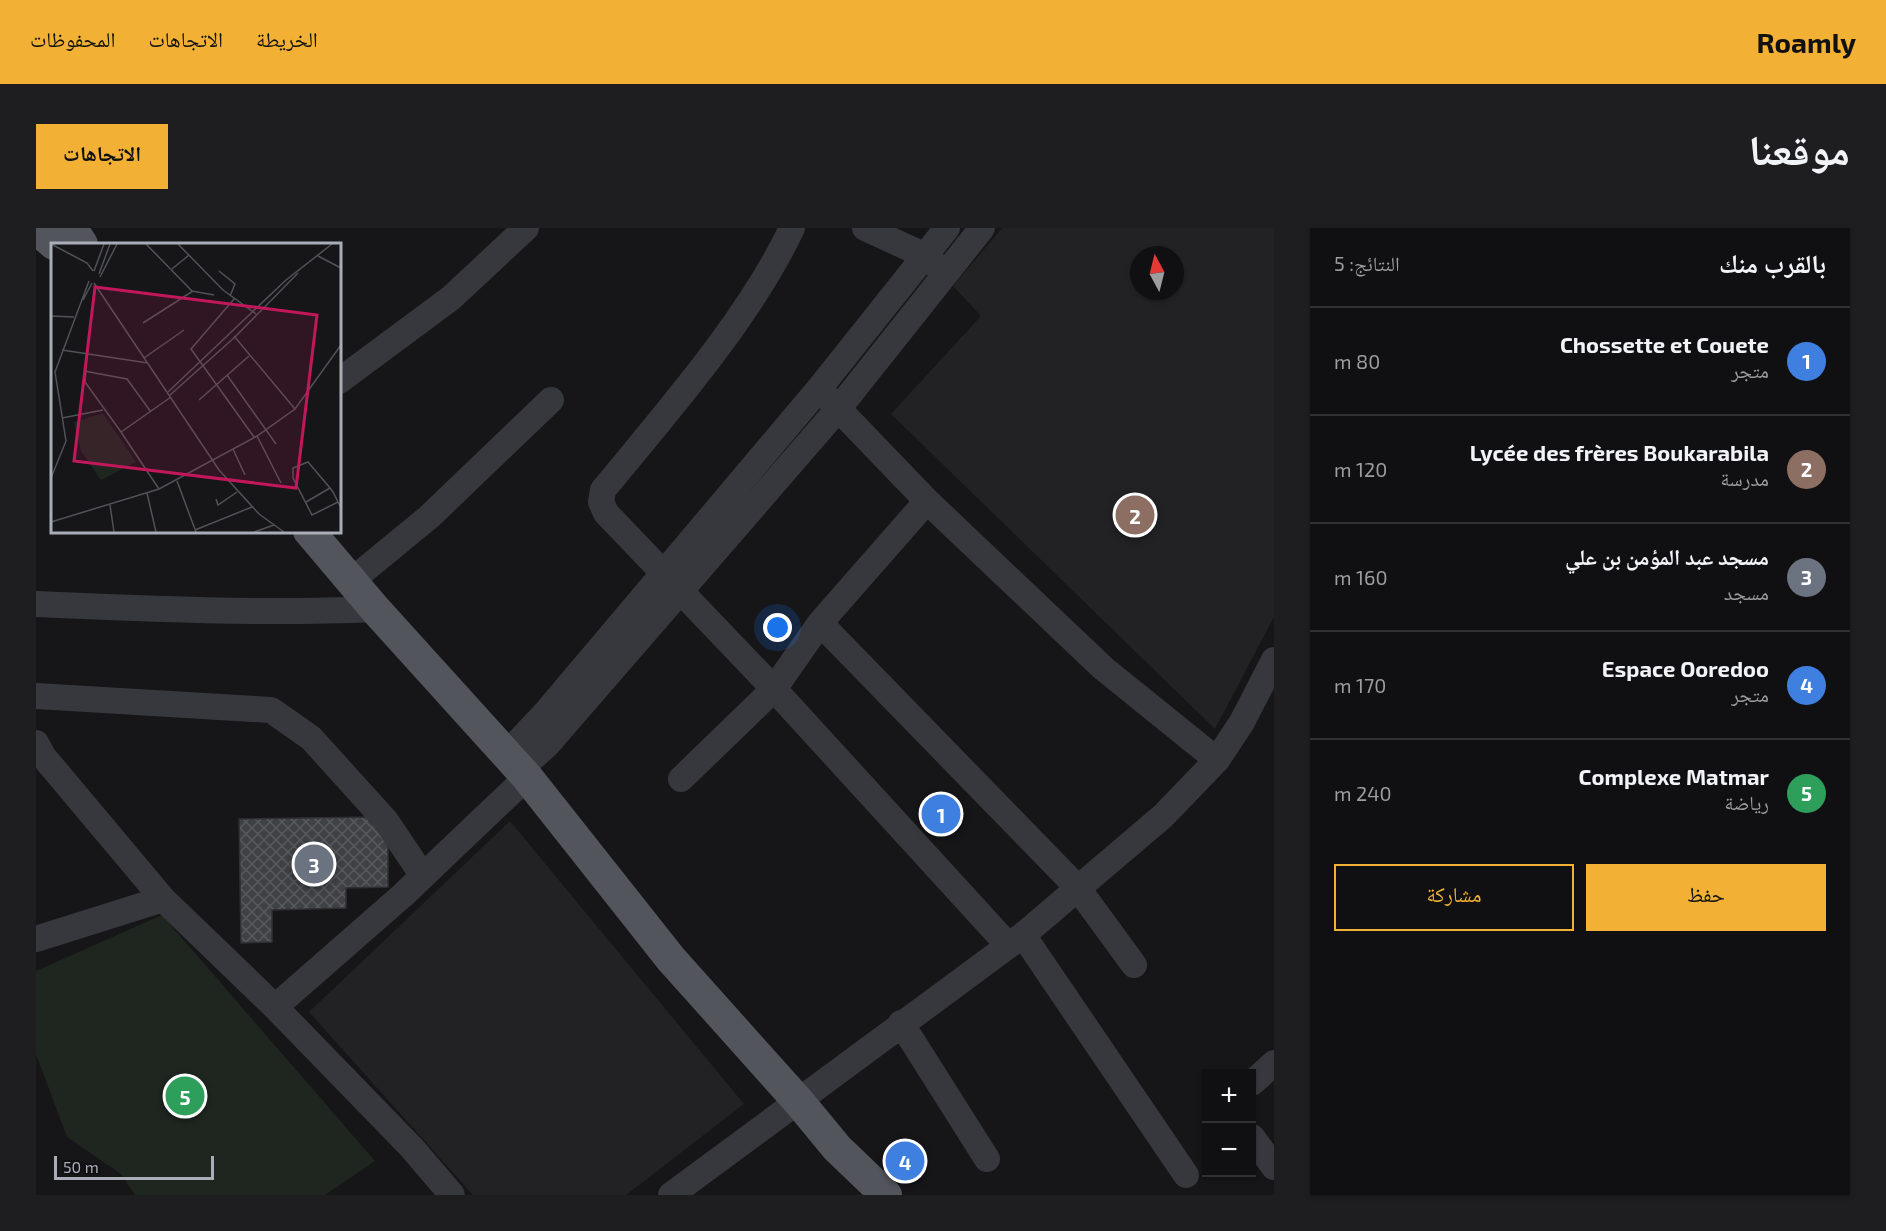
<!DOCTYPE html>
<html lang="ar">
<head>
<meta charset="utf-8">
<style>
  :root { --surface:#101012; --page:#1e1e20; --text:#f1f3f6; --muted:#9c9d9f; --line:#303032; --accent:#f2b134 }
  body { margin:0; font-family:"Exo 2","Noto Naskh Arabic",sans-serif; background:var(--page); color:var(--text); direction:rtl }
  .controls { position:absolute; right:18px; bottom:18px; display:grid; overflow:hidden; border-radius:0px; box-shadow:0 2px 4px #0004 }
  .controls button { width:54px; height:54px; display:grid; place-items:center; padding:0; border:0; border-bottom:2px solid var(--line); background:var(--surface); color:var(--text); font:30px sans-serif }
  .compass { position:absolute; left:1094px; top:18px; width:54px; height:54px; border-radius:50%; background:var(--surface); box-shadow:0 2px 4px #0004; rotate:353deg }
  .scale { position:absolute; left:18px; bottom:15px; width:160px; box-sizing:border-box; padding-left:6px; border:3px solid #a8adb8; border-top:0; font-size:16px; line-height:21px; white-space:nowrap; color:#a8adb8; -webkit-text-stroke:4px #111113; paint-order:stroke }
  .you { position:absolute; left:742px; top:400px; width:21px; height:21px; margin:-15px; border:4px solid #fff; border-radius:50%; background:#1a73e8; box-shadow:0 0 0 9px #1a73e833 }
  .badge { display:grid; place-items:center; width:39px; height:39px; border-radius:50%; background:var(--accent); color:#fff; font-size:20px; font-weight:700 }
  .pin { position:absolute; translate:-50% -50%; border:3px solid #fff; box-shadow:0 2px 6px #0006 }
  .list { margin:0; padding:0; list-style:none }
  h2 { display:flex; justify-content:space-between; align-items:center; height:78px; margin:0; padding:0 24px; font-size:26px }
  h2 small { font-size:20px; font-weight:400; color:var(--muted) }
  .list li { display:grid; grid-template-columns:39px 1fr auto; gap:18px; align-items:center; box-sizing:border-box; height:108px; padding:0 24px; border-top:2px solid var(--line) }
  .list b { display:block; font-size:22px; white-space:nowrap }
  .list p { margin:0; font-size:20px; white-space:nowrap; color:var(--muted) }
  .list em { font-size:20px; font-style:normal; color:var(--muted) }
  .actions { display:flex; gap:12px; padding:18px 24px }
  .actions a { flex:1; padding:14px 0; border:2px solid var(--accent); border-radius:0px; text-align:center; font-size:21px; color:var(--accent) }
  .actions .main { background:var(--accent); color:#111 }
  .map { position:relative; flex:none; width:1238px; height:967px; overflow:hidden; direction:ltr; border-radius:0px }
  header { display:flex; align-items:center; gap:36px; box-sizing:border-box; height:84px; padding:0 30px; background:var(--accent); color:#111 }
  header strong { font-size:28px }
  nav { display:flex; gap:33px; margin-inline-start:auto; font-size:21px }
  .intro { display:flex; align-items:center; justify-content:space-between; box-sizing:border-box; height:144px; padding:0 36px }
  h1 { margin:0; font-size:42px }
  .button { padding:15px 27px; border-radius:0px; background:var(--accent); color:#111; font-size:21px; font-weight:700 }
  main { display:flex; gap:36px; padding:0 36px }
  aside { flex:1; background:var(--surface); border-radius:0px; box-shadow:0 2px 4px #0004 }
  .map>svg:first-child { display:block }
  .built { fill:#222225; fill-rule:evenodd }
  .park { fill:#1e261f }
  .building { fill:url(#building-cross-hatch); stroke:#303034; stroke-width:1.5 }
  .lines { fill:none; stroke-linecap:round; stroke-linejoin:round }
  .minor { stroke:#37383d; stroke-width:26 }
  .major { stroke:#53555c; stroke-width:32 }
  .inset-road { fill:none; stroke:#505258; stroke-width:1.5 }
  .view { fill:#c2185b; fill-opacity:0.15; stroke:#c2185b; stroke-width:3 }
  .inset-edge { fill:none; stroke:#a8adb8; stroke-width:3 }
</style>
</head>
<body>
<header>
<strong>Roamly</strong>
<nav><a>الخريطة</a><a>الاتجاهات</a><a>المحفوظات</a></nav>
</header>
<div class="intro"><h1>موقعنا</h1><a class="button">الاتجاهات</a></div>
<main>
<aside>
<h2>بالقرب منك<small>النتائج: 5</small></h2>
<ul class="list">
<li><span class="badge" style="background:#3f7fe0">1</span><div><b>Chossette et Couete</b><p>متجر</p></div><em>80 m</em></li>
<li><span class="badge" style="background:#8d6e63">2</span><div><b>Lycée des frères Boukarabila</b><p>مدرسة</p></div><em>120 m</em></li>
<li><span class="badge" style="background:#6b7280">3</span><div><b>مسجد عبد المؤمن بن علي</b><p>مسجد</p></div><em>160 m</em></li>
<li><span class="badge" style="background:#3f7fe0">4</span><div><b>Espace Ooredoo</b><p>متجر</p></div><em>170 m</em></li>
<li><span class="badge" style="background:#2e9e5b">5</span><div><b>Complexe Matmar</b><p>رياضة</p></div><em>240 m</em></li>
</ul>
<div class="actions"><a class="main">حفظ</a><a>مشاركة</a></div>
</aside>
<div class="map">
<svg width="1238" height="967" viewBox="0 0 1238 967">
  <defs>
    <pattern id="building-cross-hatch" width="8" height="8" patternUnits="userSpaceOnUse" patternTransform="scale(1.5)"><rect width="8" height="8" fill="#404145"/><path d="M0 0l8 8M0 8l8-8" fill="none" stroke="#595a5e"/></pattern>
  </defs>
  <rect width="100%" height="100%" fill="#161618"/>
  <path class="built" d="M966 0H1238V389L1179 501 855 186 945 88 917 58ZM1103 27H1139V63H1103Z
    M474 593 708 876 590 967H437L273 784Z"/>
  <path class="park" d="M126 687 339 933 289 967H99L85 946 31 909 0 826V743Z"/>
  <path class="building" d="M337 589 352 613V659L310 660V680L236 682V714L205 715 203 591Z"/>
  <g class="lines">
    <path class="minor" d="M756 0C713 91 631 184 567 262L565 274 570 285 738 461 972 717
      M829 0 890 28 902 39
      M303 153 415 70 490 0
      M792 170 891 273 1067 440 1181 532
      M315 353 393 289 515 172
      M0 376C113 381 225 386 339 381
      M784 395 1041 659 1098 737
      M0 468 235 482 275 510 350 593 387 648
      M0 515 7 528 127 671 239 779 367 667 491 549
      M470 527 512 482 782 162 911 0
      M484 541 511 517 803 180 946 0
      M645 551 738 461 784 395 891 273
      M987 707 1150 947
      M0 711 127 671
      M239 779 376 920 416 967
      M865 795 951 931
      M1216 855 1238 835
      M1216 909 1238 939
      M635 967 987 707 1127 588 1181 532 1206 494 1238 432"/>
    <path class="major" d="M0 0 18 16
      M35 0 46 16
      M273 303 339 381 491 549 635 731 763 874 801 920 850 967"/>
  </g>
  <g transform="translate(15 15)">
    <rect width="290" height="290" fill="#161618"/>
    <path d="M52 170 85 219 50 237 30 208 23 179Z" fill="#1e261f"/>
    <path class="inset-road" d="M0 1 36 20 42 28M95 1 141 48 163 52M127 1 172 47 205 71M267 13 290 25M121 26 138 12M43 28 53 1M168 28 184 41 179 53M48 31 59 1M49 34 66 1M43 40 168 227 208 271 233 289M183 56 140 106 203 194M32 57 41 40M0 73 23 74M92 80 142 48M183 93 244 166M11 107 97 120M36 112 34 139 70 189 120 154M93 115 133 87M33 128 76 136 100 169M176 132 225 201M117 149 235 37 281 1M119 152 184 94 247 30M148 157 198 113M11 175 52 167M70 189 108 246M206 193 230 240M182 206 194 232M0 235 15 198 4 129 38 38M126 238 145 289M96 250 105 289M165 256 167 262 186 249M255 259 279 245M287 259 261 272 242 235V225L257 219 279 245 282 249 290 265M59 262 63 289M0 279 108 246 206 193 244 166 290 102M144 287 201 264M203 289 223 282"/>
    <path class="view" d="M44 44 266 72 245 245 23 218Z"/>
    <rect width="290" height="290" class="inset-edge"/>
  </g>
</svg>
<div class="controls">
<button>+</button>
<button>−</button>
</div>
<svg class="compass" viewBox="-18 -18 36 36"><path d="M0-13l5 13h-10z" fill="#e53935"/><path d="M0 13l5-13h-10z" fill="#9c9d9f"/></svg>
<div class="scale">50 m</div>
<div class="you"></div>
<div class="pin badge" style="left:905px;top:586px;background:#3f7fe0">1</div>
<div class="pin badge" style="left:1099px;top:287px;background:#8d6e63">2</div>
<div class="pin badge" style="left:278px;top:636px;background:#6b7280">3</div>
<div class="pin badge" style="left:869px;top:933px;background:#3f7fe0">4</div>
<div class="pin badge" style="left:149px;top:868px;background:#2e9e5b">5</div>
</div>
</main>
</body>
</html>
